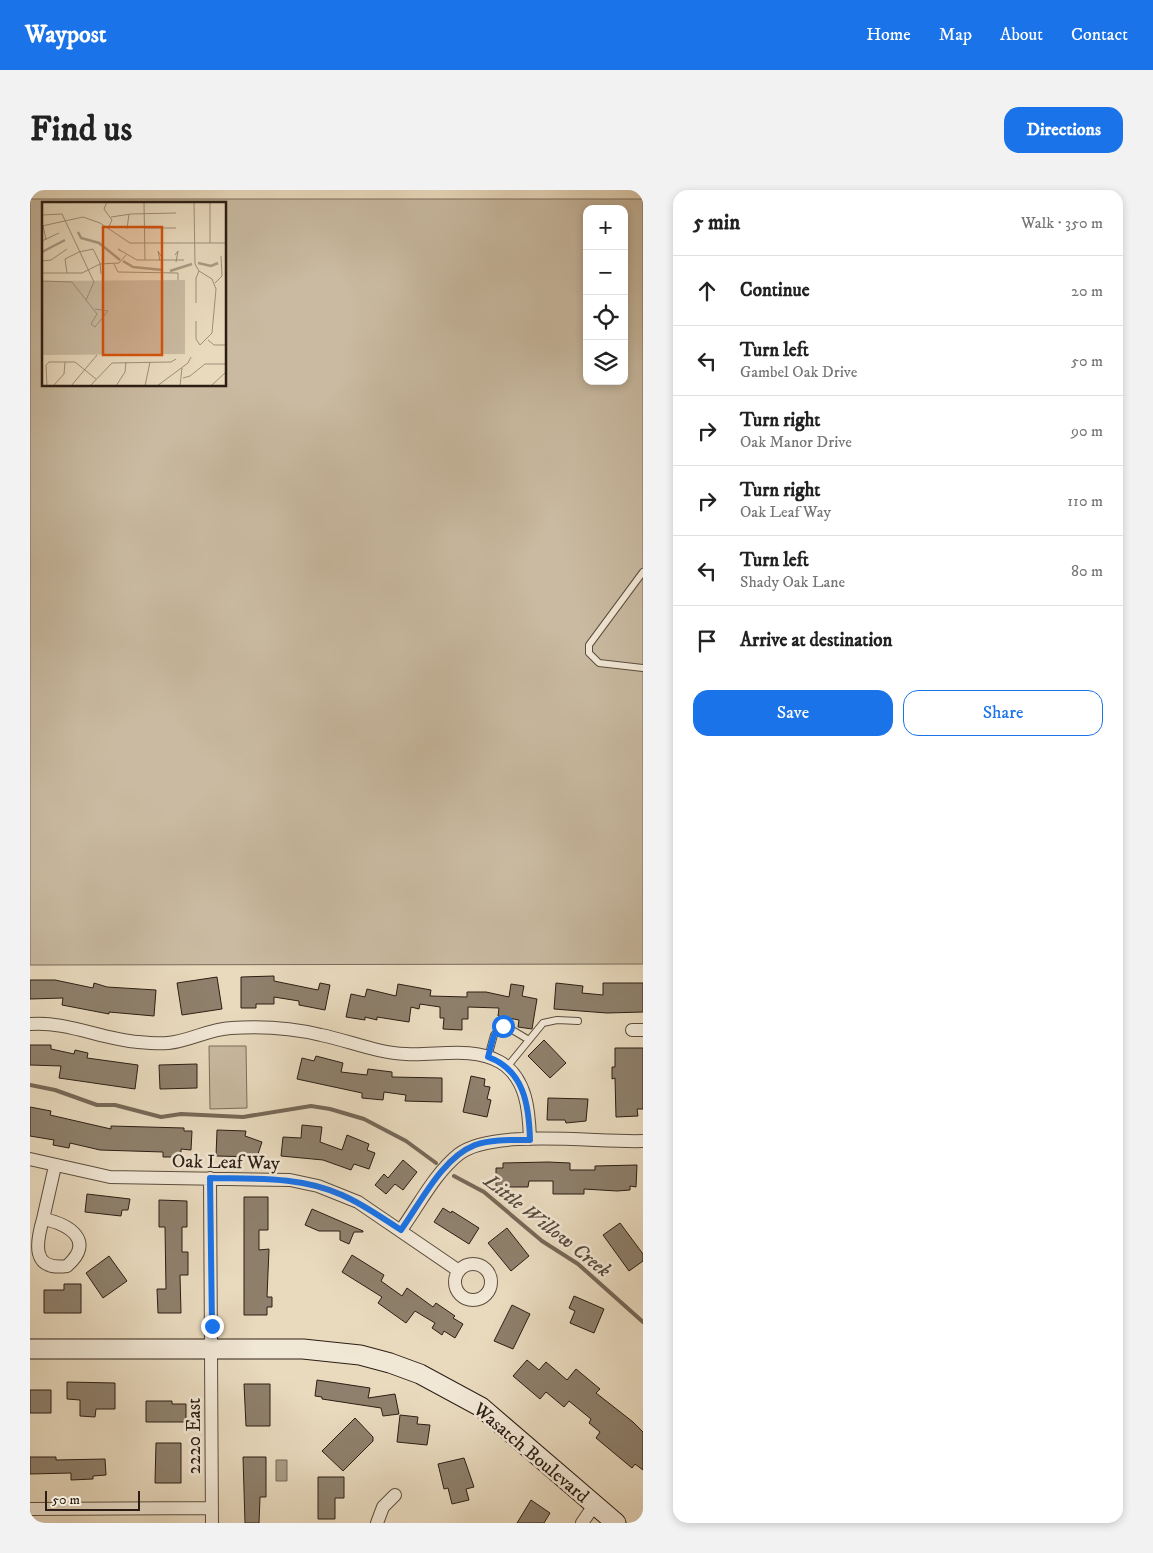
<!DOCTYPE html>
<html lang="en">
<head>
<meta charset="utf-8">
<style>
  :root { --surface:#fff; --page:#f2f2f2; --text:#222; --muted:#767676; --line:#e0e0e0; --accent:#1a73e8 }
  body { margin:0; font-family:"IM FELL DW Pica",serif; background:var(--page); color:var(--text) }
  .controls { position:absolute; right:15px; top:15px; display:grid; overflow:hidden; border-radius:10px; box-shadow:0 2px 8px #0003 }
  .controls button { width:45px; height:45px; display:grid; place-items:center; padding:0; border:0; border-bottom:1px solid var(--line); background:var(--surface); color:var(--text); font:25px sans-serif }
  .scale { position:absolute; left:15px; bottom:12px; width:95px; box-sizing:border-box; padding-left:5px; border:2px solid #2c1e14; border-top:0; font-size:14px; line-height:18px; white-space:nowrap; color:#2c1e14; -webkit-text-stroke:4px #f1e7d5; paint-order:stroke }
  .stop { position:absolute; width:15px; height:15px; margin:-11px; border:4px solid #1a73e8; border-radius:50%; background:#fff }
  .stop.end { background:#1a73e8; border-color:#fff; box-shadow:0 1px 5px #0008 }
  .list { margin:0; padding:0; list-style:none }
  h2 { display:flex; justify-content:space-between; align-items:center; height:65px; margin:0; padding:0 20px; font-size:21px }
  h2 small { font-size:16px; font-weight:400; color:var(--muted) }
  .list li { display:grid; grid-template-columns:32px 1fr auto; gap:15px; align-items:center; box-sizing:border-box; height:70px; padding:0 20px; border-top:1px solid var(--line) }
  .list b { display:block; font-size:19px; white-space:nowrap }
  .list p { margin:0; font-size:16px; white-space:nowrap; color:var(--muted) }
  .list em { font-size:16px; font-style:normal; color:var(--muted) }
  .actions { display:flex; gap:10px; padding:15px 20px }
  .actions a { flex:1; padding:11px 0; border:1px solid var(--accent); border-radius:15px; text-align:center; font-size:18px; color:var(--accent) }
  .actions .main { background:var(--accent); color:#fff }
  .icon { flex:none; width:28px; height:28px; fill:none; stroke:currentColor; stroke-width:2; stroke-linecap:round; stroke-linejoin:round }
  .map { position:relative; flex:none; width:613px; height:1333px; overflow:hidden; border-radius:15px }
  header { display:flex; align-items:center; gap:30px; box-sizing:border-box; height:70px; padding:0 25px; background:var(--accent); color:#fff }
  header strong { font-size:24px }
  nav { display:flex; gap:28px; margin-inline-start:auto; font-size:18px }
  .intro { display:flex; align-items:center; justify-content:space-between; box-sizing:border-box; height:120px; padding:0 30px }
  h1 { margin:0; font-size:35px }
  .button { padding:12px 22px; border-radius:15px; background:var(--accent); color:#fff; font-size:18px; font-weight:700 }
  main { display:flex; gap:30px; padding:0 30px }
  aside { flex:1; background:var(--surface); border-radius:15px; box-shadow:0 2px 8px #0003 }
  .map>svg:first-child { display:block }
  .green { fill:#c9baa1; stroke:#7a6c5a; fill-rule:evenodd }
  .water { fill:#a99a84; stroke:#776857 }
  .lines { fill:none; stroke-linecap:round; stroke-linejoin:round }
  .stream { stroke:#776857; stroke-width:4 }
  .building { fill:#8e806c; stroke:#2c1e14 }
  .service-casing { stroke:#5b4d3e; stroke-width:8 }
  .minor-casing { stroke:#5b4d3e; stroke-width:14 }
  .secondary-casing { stroke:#2c1e14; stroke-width:21 }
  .service { stroke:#f1e7d5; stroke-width:6 }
  .minor { stroke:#f1e7d5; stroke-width:12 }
  .secondary { stroke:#f1e7d5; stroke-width:19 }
  .route { stroke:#1a73e8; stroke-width:6 }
  .labels { text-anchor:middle; stroke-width:5; stroke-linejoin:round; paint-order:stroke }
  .street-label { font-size:19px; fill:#2c1e14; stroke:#f1e7d5 }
  .water-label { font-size:20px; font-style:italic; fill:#58493b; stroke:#f1e7d5 }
  .inset-river { fill:none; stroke:#a99a84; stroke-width:2.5 }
  .inset-road { fill:none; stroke:#9d8f7a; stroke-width:1 }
  .view { fill:#d5530d; fill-opacity:0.15; stroke:#d5530d; stroke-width:2.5 }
  .inset-edge { fill:none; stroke:#2c1e14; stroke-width:2.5 }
</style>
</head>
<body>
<header>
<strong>Waypost</strong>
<nav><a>Home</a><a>Map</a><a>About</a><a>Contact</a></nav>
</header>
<div class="intro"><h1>Find us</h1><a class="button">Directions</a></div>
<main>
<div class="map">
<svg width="613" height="1333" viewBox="0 0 613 1333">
  <rect width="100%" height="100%" fill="#e9dabe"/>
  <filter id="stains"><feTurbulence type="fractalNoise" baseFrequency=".004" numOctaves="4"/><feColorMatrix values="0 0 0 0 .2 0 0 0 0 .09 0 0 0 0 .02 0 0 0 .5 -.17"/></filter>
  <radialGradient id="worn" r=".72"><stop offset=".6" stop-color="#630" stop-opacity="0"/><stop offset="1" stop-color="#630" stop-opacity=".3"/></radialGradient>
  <path class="green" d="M0 9H613V774L0 775ZM14 14H195V195H14ZM557 19H594V191H557Z
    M179 856H216L217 918 180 919Z"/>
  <path class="water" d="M246 1270H257V1291H246Z"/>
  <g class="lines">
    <path class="stream" d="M0 895 25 900 67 915H85L131 927 151 924 213 927 281 916 300 919 334 929 376 951 406 973
      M424 986 454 1002 512 1051 548 1074 613 1132"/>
  </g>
  <path class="building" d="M244 786V791L288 800 290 793 300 795 295 820 269 815V811L244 807V814H226V818H211V787Z
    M187 787 192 819 152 825 147 793Z
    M0 790H25L63 798 64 793 77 797 126 800 124 826 79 822V824L32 815 33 808 0 809Z
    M526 793 553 796 552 803 573 805V793H613V822L577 823 524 819Z
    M368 794 401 800 400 806 437 807V802H456L479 807 481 794 494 796 492 806 507 809 502 839 488 837 489 830 468 826 469 818 438 817V829H432V840L413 839 414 828H410V817L390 814 389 819 381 817 379 832 347 827V830L335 827V830L316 827 321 804 335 807 337 799 366 806Z
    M514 850 536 873 520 888 498 866Z
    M0 855H21V859L44 864 45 860 58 863 57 868 108 875 105 899 29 888 31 876 0 875Z
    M585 858H613V919H607L608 926 586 927 585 888 582 889V877H585Z
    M286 866 313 873 311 882 337 885 338 879 362 882V887L412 888V912L375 911 376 905 354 902 353 910 332 908V903L267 889 272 868 284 871Z
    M167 874V898L130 899 129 875Z
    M441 886 455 889 454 896 460 897 457 909 461 910 457 927 433 922Z
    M518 908 558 909 556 931 536 933 535 930H517Z
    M0 917 21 921 20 925 81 939V936L154 938V941H162L161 960 151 959V967H133V962L70 960 40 953 39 958 23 955 24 950 0 946Z
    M272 935 292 937 290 952 312 960 317 945 339 954 337 960 345 963 339 979 324 974 321 980 293 970 251 966 253 947 271 948Z
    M187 940 216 941 215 946 232 952 227 967 186 966Z
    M373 970 387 982 373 1000 365 994 356 1004 345 995 354 984 358 988Z
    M518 972 540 973V980H565V976L607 975 606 997 600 996V1000L587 1001 554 999V1004H523V991H499L498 997H466V978H473V973Z
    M57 1004 100 1009 98 1020H92L91 1026 55 1022Z
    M214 1007H238V1040H229V1060L239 1059 237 1107H242V1117H237V1125H214Z
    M129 1010 157 1011V1037H152V1062H158V1085H150L151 1123H128L127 1099H136L135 1037H129Z
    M413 1018 421 1023 422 1021 449 1038 439 1054 404 1032Z
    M282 1019 333 1041V1042H324L319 1054 310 1050V1041H289L275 1035Z
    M590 1033 613 1064V1071L599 1081 573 1045Z
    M477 1038 499 1066 481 1081 458 1053Z
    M322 1065 354 1085 351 1091 372 1106 377 1098 403 1117 406 1113 425 1126 423 1128 433 1134 425 1148 414 1141 412 1145 402 1138 405 1133 385 1121 376 1133 348 1113 352 1107 312 1082Z
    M79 1066 97 1091 73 1108 56 1083Z
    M34 1094H51V1123H14V1100H34Z
    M544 1106 574 1119 564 1143 540 1133 545 1121 539 1118Z
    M482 1115 500 1124 483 1159 464 1151Z
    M497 1170 509 1180 516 1172 537 1190 546 1179 570 1199 566 1203 603 1232 613 1242V1280L605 1274 602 1278 566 1248 570 1242 559 1233 561 1229 539 1211 534 1217 516 1202 510 1209 483 1186Z
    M287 1190 340 1198 338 1208 365 1204 369 1224 353 1226 351 1218 292 1209V1207L285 1206Z
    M37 1192 85 1193V1219H66L65 1227 50 1226V1210L37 1209Z
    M214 1194H240V1236H216Z
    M0 1200H21V1223H0Z
    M116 1211H142V1214H156V1232H116Z
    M370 1225 388 1227 387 1234 400 1235 397 1255 367 1252Z
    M325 1228 343 1247V1251L313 1281 292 1261Z
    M126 1253H151V1293H125Z
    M0 1267H26V1270L75 1269 76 1285 63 1286V1289L41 1290V1283L0 1284Z
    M213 1267H236V1307H230L229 1333H215Z
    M434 1268 444 1297 436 1299 439 1310 422 1314 418 1298 414 1299 408 1274Z
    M288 1287H314V1308H305V1329H288Z
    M501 1310 520 1323 514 1333H487Z"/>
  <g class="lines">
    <defs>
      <path id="service" d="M613 382 559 455V463L569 473 613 478
        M458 867 464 845 473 837 484 841 499 850
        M477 877 513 833 527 830 548 831"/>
      <path id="minor" d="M0 834C37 831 71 849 108 852 118 853 129 854 138 853 160 851 179 839 201 838 230 836 263 838 291 845 320 851 347 863 376 864 405 866 443 856 470 872 497 888 499 921 500 949
        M602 840H613
        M0 969 80 987 260 990 288 996 328 1012 429 1081
        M180 988 182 1333
        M13 1029C6 1053 1 1081 37 1076 66 1051 39 1034 13 1029L25 976
        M371 1040C389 1015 405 983 429 964 463 938 568 953 613 951
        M425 1092a18 18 0 1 1 36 0a18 18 0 1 1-36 0Z
        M0 1319 182 1318
        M347 1333 353 1317 365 1305
        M552 1333 565 1314"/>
      <path id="secondary" d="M0 1159H273L330 1165 360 1173 390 1184 451 1217 586 1333"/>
    </defs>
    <use href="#service" class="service-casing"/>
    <use href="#minor" class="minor-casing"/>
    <use href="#secondary" class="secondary-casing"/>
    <use href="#service" class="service"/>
    <use href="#minor" class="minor"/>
    <use href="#secondary" class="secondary"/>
  </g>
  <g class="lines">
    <path class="route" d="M182 1136 180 988C225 989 270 986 312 1005 333 1014 352 1028 371 1040 391 1012 412 968 445 955 462 949 482 950 500 950 499 915 494 880 458 867L464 845 473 836"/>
  </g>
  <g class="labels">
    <g class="street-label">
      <text transform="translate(196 971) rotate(1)" y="7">Oak Leaf Way</text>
      <text transform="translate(163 1246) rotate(-90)" y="7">2220 East</text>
      <text transform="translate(502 1262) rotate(40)" y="7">Wasatch Boulevard</text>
    </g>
    <g class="water-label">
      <text transform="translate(518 1035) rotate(38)" y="7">Little Willow Creek</text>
    </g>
  </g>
  <g transform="translate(12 12)">
    <rect width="184" height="184" fill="#e9dabe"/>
    <path d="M143 78V152L0 153V79Z" fill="#c9baa1"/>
    <path class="inset-river" d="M36 30 39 36 57 41 78 58M0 50 23 38M81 59 91 65 121 68M156 61 169 64 176 61M128 69 150 62"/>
    <path class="inset-road" d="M65 0 62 7 70 18 66 26M102 0 103 58M152 0 153 62 157 69 170 77 174 87 170 131 158 143 154 137V119M0 13 20 12 52 80 44 98 55 112 49 122 53 125 66 109 53 107M69 15 89 12 134 11M1 23 4 38M0 24 41 15 58 21 88 41H184M102 26H134M85 27 87 12M0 39 17 31M168 41V0M79 49 76 47 95 58H142M37 50 51 47 58 61 59 72M133 53 136 49 134 60M0 59 9 58 25 47M118 59 116 49 119 54M72 62 76 70 136 71V78M0 71H40L58 62 77 61 84 53M25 71 23 57 37 50M0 79 30 80 44 98M173 81 180 74 179 54M154 101V76L157 69M166 138 172 143H184M141 176 148 174 163 162H184M5 184 4 163 7 160H33L54 177M11 184 22 172 23 160M29 184 55 153M48 184 70 161 129 160 134 157M74 184 83 170 84 160M103 184 108 160M115 184 146 161 149 155M138 184 140 166M169 184 184 170"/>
    <path class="view" d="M61 25H120V153H61Z"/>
    <rect width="184" height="184" class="inset-edge"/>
  </g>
  <rect width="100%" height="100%" filter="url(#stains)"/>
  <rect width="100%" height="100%" fill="url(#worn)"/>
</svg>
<div class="controls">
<button>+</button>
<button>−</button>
<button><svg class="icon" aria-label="locate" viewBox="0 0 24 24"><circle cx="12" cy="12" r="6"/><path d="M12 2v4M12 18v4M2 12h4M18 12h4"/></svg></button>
<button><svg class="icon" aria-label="layers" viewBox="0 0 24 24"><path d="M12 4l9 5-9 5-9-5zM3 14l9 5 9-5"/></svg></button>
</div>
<div class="scale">50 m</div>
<div class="stop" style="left:473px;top:836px"></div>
<div class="stop end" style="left:182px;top:1136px"></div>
</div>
<aside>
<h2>5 min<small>Walk · 350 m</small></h2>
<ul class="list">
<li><svg class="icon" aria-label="ahead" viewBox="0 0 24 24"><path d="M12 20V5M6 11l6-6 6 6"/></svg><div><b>Continue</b></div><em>20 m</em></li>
<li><svg class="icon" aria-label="left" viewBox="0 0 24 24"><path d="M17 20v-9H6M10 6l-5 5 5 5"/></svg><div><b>Turn left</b><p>Gambel Oak Drive</p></div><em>50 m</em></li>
<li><svg class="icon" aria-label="right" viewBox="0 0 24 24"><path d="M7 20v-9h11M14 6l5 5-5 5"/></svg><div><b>Turn right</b><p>Oak Manor Drive</p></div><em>90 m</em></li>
<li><svg class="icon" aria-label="right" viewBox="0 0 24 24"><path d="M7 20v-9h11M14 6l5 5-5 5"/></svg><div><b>Turn right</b><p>Oak Leaf Way</p></div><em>110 m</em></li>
<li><svg class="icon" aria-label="left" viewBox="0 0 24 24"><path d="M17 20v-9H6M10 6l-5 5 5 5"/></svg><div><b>Turn left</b><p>Shady Oak Lane</p></div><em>80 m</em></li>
<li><svg class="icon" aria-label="arrive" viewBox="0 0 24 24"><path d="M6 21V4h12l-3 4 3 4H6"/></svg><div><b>Arrive at destination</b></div></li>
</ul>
<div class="actions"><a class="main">Save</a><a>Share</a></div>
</aside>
</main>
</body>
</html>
